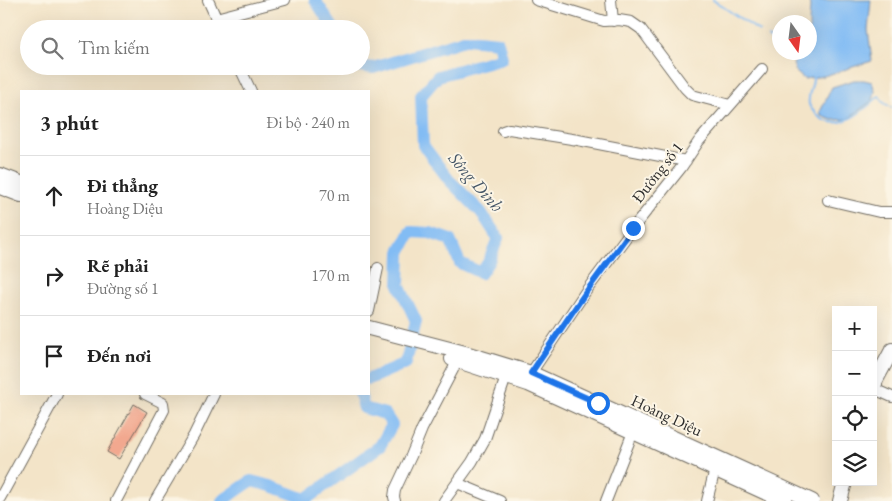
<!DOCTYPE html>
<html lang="vi">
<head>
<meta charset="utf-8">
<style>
  :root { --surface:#fff; --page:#f6f6f6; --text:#222; --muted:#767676; --line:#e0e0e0 }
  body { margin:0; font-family:"EB Garamond",serif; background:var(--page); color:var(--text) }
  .controls { position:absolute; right:15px; bottom:15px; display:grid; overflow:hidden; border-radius:0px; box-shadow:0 5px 20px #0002 }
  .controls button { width:45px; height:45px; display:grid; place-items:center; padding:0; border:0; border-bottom:1px solid var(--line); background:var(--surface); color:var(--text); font:25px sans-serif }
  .compass { position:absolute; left:772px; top:15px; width:45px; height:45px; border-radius:50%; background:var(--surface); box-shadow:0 5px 20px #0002; rotate:166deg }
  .stop { position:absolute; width:15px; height:15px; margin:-11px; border:4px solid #1a73e8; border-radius:50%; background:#fff }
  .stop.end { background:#1a73e8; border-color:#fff; box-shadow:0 1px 5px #0008 }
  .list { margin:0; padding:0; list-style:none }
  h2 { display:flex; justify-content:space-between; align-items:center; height:65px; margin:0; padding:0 20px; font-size:21px }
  h2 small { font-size:16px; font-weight:400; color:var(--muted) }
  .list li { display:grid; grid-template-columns:32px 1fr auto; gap:15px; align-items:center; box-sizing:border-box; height:80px; padding:0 20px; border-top:1px solid var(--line) }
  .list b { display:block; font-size:19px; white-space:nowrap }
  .list p { margin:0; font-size:16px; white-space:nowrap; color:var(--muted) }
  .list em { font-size:16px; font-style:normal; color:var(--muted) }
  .icon { flex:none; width:28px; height:28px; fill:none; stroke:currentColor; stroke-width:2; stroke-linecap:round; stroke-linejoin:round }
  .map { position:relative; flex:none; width:892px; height:501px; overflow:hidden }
  .search { position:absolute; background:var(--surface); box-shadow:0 5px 20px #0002; left:20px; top:20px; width:350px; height:55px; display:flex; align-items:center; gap:12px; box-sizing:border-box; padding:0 18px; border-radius:28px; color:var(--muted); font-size:19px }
  .panel { position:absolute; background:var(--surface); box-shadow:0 5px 20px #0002; left:20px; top:90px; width:350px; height:305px; border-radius:0px }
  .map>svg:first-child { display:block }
  .water { fill:#82bcf4; stroke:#567490 }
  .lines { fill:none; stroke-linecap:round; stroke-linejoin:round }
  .stream { stroke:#82bcf4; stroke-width:2 }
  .river { stroke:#82bcf4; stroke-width:12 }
  .building { fill:#f2a88f }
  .minor-casing { stroke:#716c62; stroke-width:12 }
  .major-casing { stroke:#716c62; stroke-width:16 }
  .minor { stroke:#fff; stroke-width:10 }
  .major { stroke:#fff; stroke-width:14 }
  .route { stroke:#1a73e8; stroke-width:6 }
  .labels { text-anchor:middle; stroke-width:4; stroke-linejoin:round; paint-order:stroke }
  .street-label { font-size:16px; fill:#2b2b2b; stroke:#fcf5e5 }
  .water-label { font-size:18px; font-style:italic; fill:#455667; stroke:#fcf5e5 }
</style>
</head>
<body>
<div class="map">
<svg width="892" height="501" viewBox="0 0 892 501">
  <rect width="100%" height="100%" fill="#fcf5e5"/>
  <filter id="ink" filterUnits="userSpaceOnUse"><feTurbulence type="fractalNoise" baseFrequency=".02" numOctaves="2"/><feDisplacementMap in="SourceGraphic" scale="10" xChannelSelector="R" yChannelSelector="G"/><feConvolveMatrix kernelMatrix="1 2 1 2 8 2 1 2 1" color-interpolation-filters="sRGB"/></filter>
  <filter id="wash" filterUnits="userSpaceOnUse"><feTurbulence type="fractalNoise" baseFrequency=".0096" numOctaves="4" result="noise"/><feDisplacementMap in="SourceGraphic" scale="20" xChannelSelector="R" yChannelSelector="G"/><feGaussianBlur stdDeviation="1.12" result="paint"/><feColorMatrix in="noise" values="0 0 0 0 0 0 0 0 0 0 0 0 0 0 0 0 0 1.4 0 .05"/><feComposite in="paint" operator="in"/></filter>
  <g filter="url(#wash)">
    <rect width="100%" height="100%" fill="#f3e4c8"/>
    <path class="water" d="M806 0H871L868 30 872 61 824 76 804 79 796 72 793 64 800 53 810 52 809 22 810 6 809 1Z
      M854 80H864L872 82 875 91 873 100 848 119 832 120 822 116 820 112 832 87Z"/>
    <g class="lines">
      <path class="stream" d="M713 0 759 31
        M768 38 780 46
        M789 52 797 59
        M813 76C814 85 807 94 809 104 810 109 815 112 818 116 839 134 864 110 879 96L884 103 892 108"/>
      <path class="river" d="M315 0 334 29
        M359 66 373 68 467 39 498 42 502 58 438 76 421 96 423 145 449 180 481 212 498 238 489 261 481 273 460 263 450 240 430 233 411 232 400 252 399 285 416 321 406 363 369 379
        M222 501 251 481 271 486 306 499 380 446 392 425 385 414 364 408 360 394"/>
    </g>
    <g id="blocks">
      <path class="building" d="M134 404 147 412 119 459 107 452Z"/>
    </g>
  </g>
  <g filter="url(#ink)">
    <use href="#blocks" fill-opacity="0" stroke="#716c62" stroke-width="1"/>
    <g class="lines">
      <defs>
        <path id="minor" d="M208 0 221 29
          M536 0 604 21 619 20 631 22 641 29 685 88 692 95 730 105
          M611 0 613 21
          M216 18 285 0
          M239 66 251 91
          M503 131 509 129 578 140 686 161
          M828 200 879 212H892
          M369 311 378 268
          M531 373 586 291 633 228 681 168 699 141 762 69
          M874 389 892 397
          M457 483 500 501
          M0 498 57 394
          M116 501 164 410 163 403 145 394
          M155 501 194 435 214 394
          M395 501 394 497 395 490 411 456 422 429 458 360
          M444 501 472 462 485 439 506 377
          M606 501 633 432
          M707 501 715 469"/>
        <path id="major" d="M0 175 21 183
          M0 187 21 195
          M369 328 465 353 531 373 812 501
          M452 359 528 384 784 501
          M873 391 876 380 892 350
          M840 501 845 482"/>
      </defs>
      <use href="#minor" class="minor-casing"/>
      <use href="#major" class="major-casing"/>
      <use href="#minor" class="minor"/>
      <use href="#major" class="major"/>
    </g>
  </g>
  <g class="lines" filter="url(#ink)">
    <path class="route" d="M598 403 531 373 586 292 633 228"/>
  </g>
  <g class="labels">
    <g class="street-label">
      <text transform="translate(657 172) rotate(-52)" y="6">Đường số 1</text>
      <text transform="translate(667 415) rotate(25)" y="6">Hoàng Diệu</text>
    </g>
    <g class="water-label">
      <text transform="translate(476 182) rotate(49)" y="6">Sông Dinh</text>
    </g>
  </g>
</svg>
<div class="controls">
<button>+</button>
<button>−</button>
<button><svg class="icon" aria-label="locate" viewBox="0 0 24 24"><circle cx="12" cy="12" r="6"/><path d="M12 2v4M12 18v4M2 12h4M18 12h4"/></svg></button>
<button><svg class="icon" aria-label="layers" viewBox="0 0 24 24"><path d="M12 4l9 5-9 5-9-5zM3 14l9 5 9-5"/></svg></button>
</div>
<svg class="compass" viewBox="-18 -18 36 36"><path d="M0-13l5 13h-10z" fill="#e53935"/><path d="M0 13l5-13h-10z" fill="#767676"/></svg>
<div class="stop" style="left:598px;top:403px"></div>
<div class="stop end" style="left:633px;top:228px"></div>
<div class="search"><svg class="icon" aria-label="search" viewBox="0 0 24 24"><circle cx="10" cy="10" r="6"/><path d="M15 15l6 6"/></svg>Tìm kiếm</div>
<section class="panel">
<h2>3 phút<small>Đi bộ · 240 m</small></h2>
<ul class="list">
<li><svg class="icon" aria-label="ahead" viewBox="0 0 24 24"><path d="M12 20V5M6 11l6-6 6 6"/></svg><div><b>Đi thẳng</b><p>Hoàng Diệu</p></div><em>70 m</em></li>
<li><svg class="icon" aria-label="right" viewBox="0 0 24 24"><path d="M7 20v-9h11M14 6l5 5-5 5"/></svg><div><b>Rẽ phải</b><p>Đường số 1</p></div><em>170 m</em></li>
<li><svg class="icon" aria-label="arrive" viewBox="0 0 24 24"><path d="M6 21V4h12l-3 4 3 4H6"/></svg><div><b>Đến nơi</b></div></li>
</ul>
</section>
</div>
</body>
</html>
